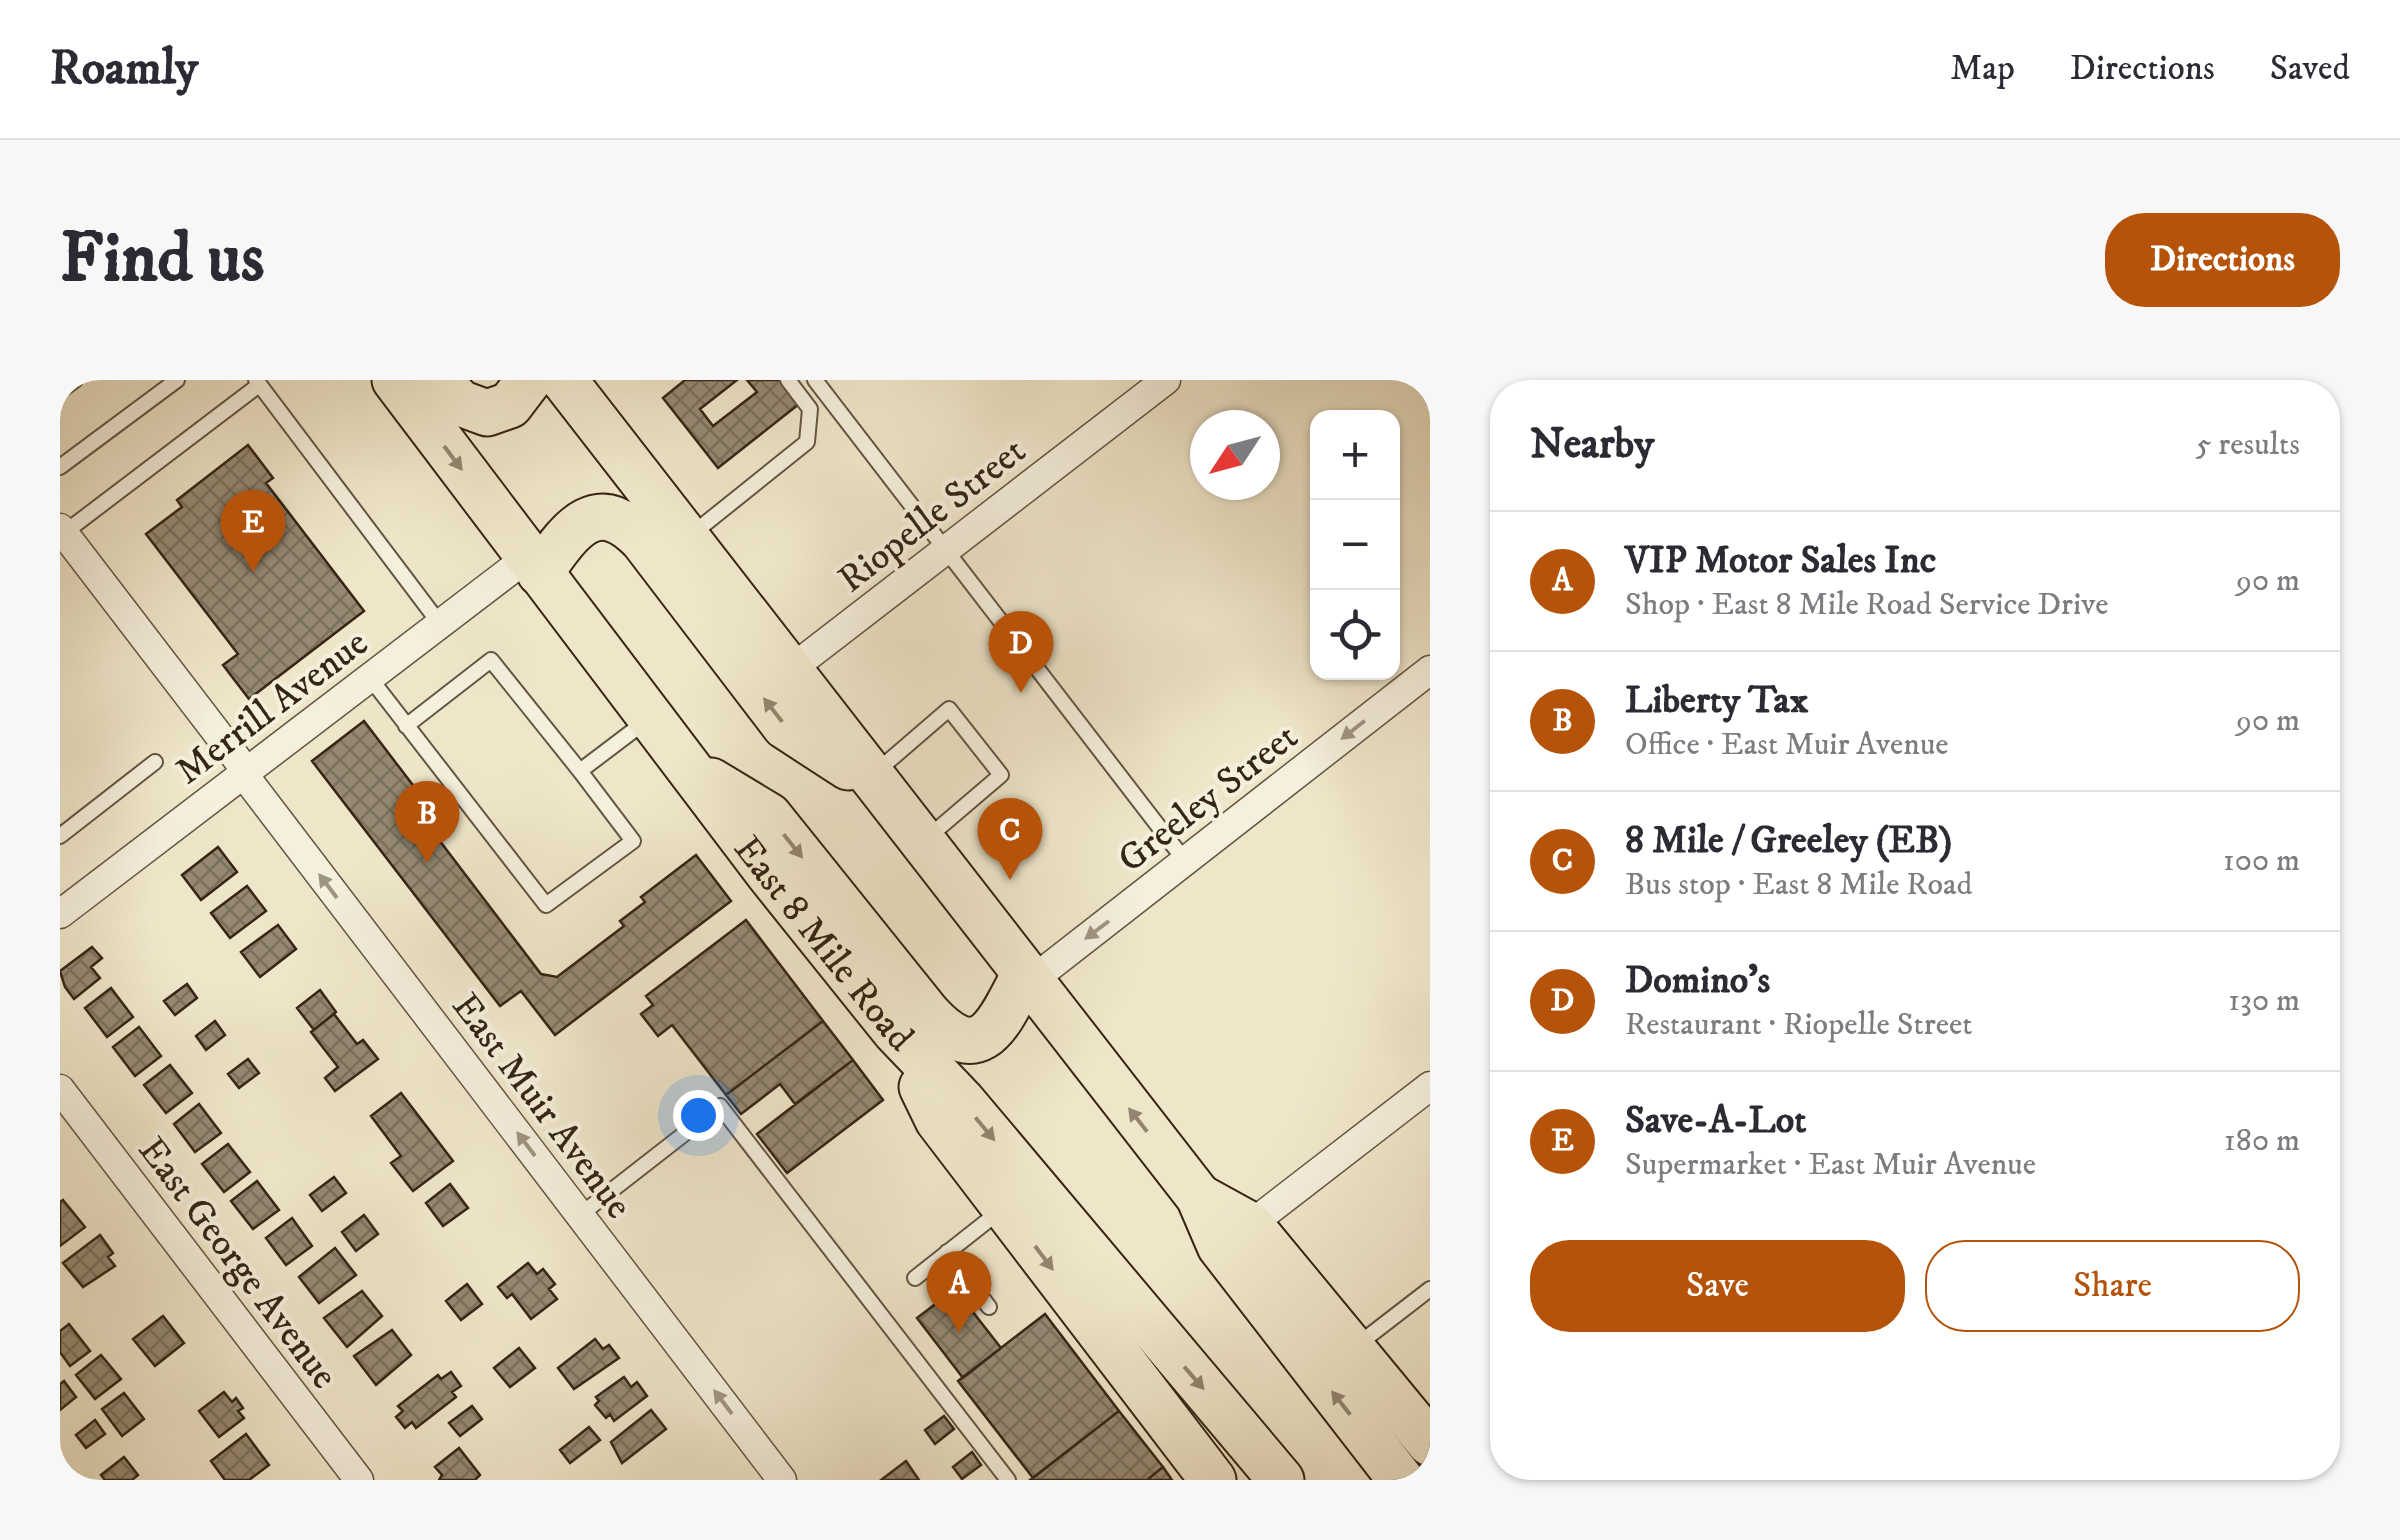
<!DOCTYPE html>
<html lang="en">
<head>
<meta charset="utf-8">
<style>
  :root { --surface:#fff; --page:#f7f7f7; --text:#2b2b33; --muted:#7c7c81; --line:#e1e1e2; --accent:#b45309 }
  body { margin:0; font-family:"IM FELL DW Pica",serif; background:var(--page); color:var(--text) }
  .controls { position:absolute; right:30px; top:30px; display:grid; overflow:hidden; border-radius:20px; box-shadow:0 2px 8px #0004 }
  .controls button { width:90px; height:90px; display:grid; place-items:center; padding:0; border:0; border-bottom:2px solid var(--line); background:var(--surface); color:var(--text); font:50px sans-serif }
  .compass { position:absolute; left:1130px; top:30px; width:90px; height:90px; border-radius:50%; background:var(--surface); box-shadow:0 2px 8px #0004; rotate:234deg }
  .you { position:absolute; left:638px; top:735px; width:35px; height:35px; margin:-25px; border:8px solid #fff; border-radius:50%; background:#1a73e8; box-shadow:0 0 0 15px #1a73e833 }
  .badge { display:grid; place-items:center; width:65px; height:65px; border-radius:50%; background:var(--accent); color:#fff; font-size:32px; font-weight:700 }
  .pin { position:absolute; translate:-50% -82px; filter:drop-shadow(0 2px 5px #0008) }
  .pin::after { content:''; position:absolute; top:52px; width:35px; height:30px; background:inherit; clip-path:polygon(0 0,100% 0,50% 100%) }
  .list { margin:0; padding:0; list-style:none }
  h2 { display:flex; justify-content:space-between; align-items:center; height:130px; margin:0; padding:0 40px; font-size:42px }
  h2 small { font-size:32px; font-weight:400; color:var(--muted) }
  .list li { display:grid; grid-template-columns:65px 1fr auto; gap:30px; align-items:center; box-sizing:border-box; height:140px; padding:0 40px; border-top:2px solid var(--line) }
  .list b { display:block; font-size:38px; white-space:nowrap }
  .list p { margin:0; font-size:32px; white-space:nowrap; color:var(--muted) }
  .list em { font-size:32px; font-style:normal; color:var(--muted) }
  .actions { display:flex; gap:20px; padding:30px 40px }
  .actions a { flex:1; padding:22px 0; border:2px solid var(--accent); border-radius:40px; text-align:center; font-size:35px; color:var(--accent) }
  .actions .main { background:var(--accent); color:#fff }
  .icon { flex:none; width:55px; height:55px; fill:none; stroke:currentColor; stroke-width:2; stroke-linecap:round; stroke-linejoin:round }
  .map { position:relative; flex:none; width:1370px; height:1100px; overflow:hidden; border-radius:40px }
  header { display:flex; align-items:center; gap:60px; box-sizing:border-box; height:140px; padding:0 50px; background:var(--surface); border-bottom:2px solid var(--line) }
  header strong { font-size:48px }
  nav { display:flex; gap:55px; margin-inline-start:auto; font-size:35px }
  .intro { display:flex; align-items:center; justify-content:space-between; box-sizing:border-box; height:240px; padding:0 60px }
  h1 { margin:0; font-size:70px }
  .button { padding:25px 45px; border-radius:40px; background:var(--accent); color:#fff; font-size:35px; font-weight:700 }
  main { display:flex; gap:60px; padding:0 60px }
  aside { flex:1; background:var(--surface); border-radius:40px; box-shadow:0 2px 8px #0004 }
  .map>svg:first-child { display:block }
  .building { fill:url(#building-cross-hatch); stroke:#342515; stroke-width:2.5 }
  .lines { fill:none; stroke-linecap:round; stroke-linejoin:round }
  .service-casing { stroke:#635542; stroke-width:18 }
  .minor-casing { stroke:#635542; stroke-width:31 }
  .trunk-casing { stroke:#342515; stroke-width:49 }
  .service { stroke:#f5efdd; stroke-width:14 }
  .minor { stroke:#f5efdd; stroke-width:28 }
  .trunk { stroke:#efe6ca; stroke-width:45 }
  .oneway { fill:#928670 }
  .oneway2 { fill:#9e9483 }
  .labels { text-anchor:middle; stroke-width:8; stroke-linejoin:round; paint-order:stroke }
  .street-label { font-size:38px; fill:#342515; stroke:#f5efdd }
</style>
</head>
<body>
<header>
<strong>Roamly</strong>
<nav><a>Map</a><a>Directions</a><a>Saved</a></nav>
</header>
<div class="intro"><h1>Find us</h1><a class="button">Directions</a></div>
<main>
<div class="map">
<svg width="1370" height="1100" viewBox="0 0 1370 1100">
  <defs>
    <pattern id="building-cross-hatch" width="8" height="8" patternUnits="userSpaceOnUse" patternTransform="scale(2.5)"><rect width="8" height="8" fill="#958973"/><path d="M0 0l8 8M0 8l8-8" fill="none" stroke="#7a705d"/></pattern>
  </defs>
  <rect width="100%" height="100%" fill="#efe6ca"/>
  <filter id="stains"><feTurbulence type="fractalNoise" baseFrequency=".002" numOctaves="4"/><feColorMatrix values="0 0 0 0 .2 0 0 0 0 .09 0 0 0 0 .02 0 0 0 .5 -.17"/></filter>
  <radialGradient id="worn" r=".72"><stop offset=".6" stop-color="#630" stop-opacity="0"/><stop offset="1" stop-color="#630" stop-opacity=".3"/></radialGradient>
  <path class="building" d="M625 0H677L640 29 653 46 697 12 687 0H720L739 24 658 88 603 18Z
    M188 65 213 98 206 103 304 231 189 319 163 285 178 274 86 154 122 127 117 120Z
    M304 341 365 421 360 424 378 448 373 452 481 594 497 597 564 546 560 541 585 522 581 517 636 475 671 521 495 655 461 611 440 626 252 381Z
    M158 467 177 492 141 520 122 495Z
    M187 506 206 531 170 558 151 533Z
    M686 540 763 641 666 715 612 645 598 656 581 634 593 625 586 616Z
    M218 545 236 569 200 597 181 572Z
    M32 567 42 578 31 587 40 598 14 619 5 607 0 591Z
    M127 604 137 618 115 635 104 621Z
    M51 608 73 637 47 657 25 628Z
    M260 610 276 632 254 650 237 628Z
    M274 634 297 664 303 660 318 679 275 711 265 698 278 687 251 652Z
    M155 641 165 655 146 670 136 656Z
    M763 641 793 680 735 724 720 704 681 734 666 715Z
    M79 647 101 676 75 696 53 667Z
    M188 679 199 693 179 708 168 694Z
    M793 680 823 720 727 793 697 754Z
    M110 685 132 713 106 733 84 705Z
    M341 713 393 781 353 811 331 783 341 776 311 736Z
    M139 724 161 753 135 772 114 744Z
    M168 764 190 792 164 812 142 784Z
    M274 797 286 813 262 831 250 815Z
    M197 801 219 830 193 849 171 821Z
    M390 804 408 828 383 846 366 823Z
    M3 820 25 847 0 866V822Z
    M304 835 318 854 296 871 282 852Z
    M232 838 252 866 226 885 206 858Z
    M40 855 53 873 48 877 55 886 23 907 3 883Z
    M275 868 296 895 259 923 239 897Z
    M468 883 477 894 483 889 495 904 489 909 497 919 471 939 452 914 447 918 438 907Z
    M407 904 422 924 401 940 386 921Z
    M895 909 941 968 903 998 857 938Z
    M302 911 322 936 287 967 264 938Z
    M985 934 1059 1031 973 1098 898 1001Z
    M103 936 124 963 95 986 73 959Z
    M9 944 30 971 10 986 0 972V951Z
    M332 950 351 975 316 1005 294 976Z
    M535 959 543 969 549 965 559 978 514 1009 498 988Z
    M459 968 475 988 450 1007 434 988Z
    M41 975 61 999 35 1019 16 995Z
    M391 992 401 1006 392 1012 396 1017 356 1048 352 1042 345 1048 336 1037 343 1031 338 1026 378 995 381 999Z
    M564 997 571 1007 577 1002 587 1016 554 1041 550 1034 546 1038 535 1025 539 1021 536 1017Z
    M4 1001 16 1017 0 1030V1004Z
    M164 1012 172 1022 176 1018 183 1028 178 1031 184 1038 159 1057 139 1031Z
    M64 1013 84 1039 62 1056 42 1029Z
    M412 1026 422 1039 400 1056 389 1043Z
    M591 1030 606 1049 562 1083 551 1062Z
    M1059 1031 1103 1087 1087 1100H970Z
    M884 1036 894 1049 875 1064 865 1050Z
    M35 1040 45 1054 26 1068 16 1055Z
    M529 1047 540 1060 510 1083 500 1070Z
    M186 1054 209 1085 189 1100H165L151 1081Z
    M399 1068 420 1095 415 1100H379L382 1095 375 1087Z
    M912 1072 921 1085 902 1099 893 1087Z
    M64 1077 78 1095 72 1100H45L41 1095Z
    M846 1081 859 1100H821Z
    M1103 1087 1112 1100H1087Z"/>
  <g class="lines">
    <defs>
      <path id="service" d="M196 0 380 244
        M755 0 1126 482
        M0 11 15 0
        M0 87 117 0
        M4 153 199 5
        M631 155 747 62 750 29 728 0
        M310 298 486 525 573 461 520 391 586 341
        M346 346 431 280 520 391
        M816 392 889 329 941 395 866 459
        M0 456 95 382
        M520 835 660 726 948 1100
        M887 872 929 927
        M855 898 940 831
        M1296 966 1370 909"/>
      <path id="minor" d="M0 148 187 392
        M730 290 1106 0
        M184 395 722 1100
        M0 534 468 177
        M970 602 1370 290
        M0 709 299 1100
        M1190 845 1370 706"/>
      <g id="trunk">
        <path id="s1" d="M335 0 709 494 835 651 902 721 1221 1100"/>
        <path d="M378 0 400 23 427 33 450 25 469 0"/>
        <path d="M504 0 1139 817 1160 866 1341 1100"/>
        <path d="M480 193C509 152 535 110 583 160L725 346 788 387"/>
        <path d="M651 401 709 436 868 634C921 692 939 643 964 595"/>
        <path d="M862 707 878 740 1153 1100"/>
        <path d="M1139 817 1190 845 1370 1063"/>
      </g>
    </defs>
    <use href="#service" class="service-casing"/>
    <use href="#minor" class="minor-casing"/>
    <use href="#trunk" class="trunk-casing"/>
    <use href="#service" class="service"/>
    <use href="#minor" class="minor"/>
    <use href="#trunk" class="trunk"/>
  </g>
  <defs><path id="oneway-solid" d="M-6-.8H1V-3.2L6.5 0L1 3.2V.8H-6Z" transform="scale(2.5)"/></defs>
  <g class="oneway">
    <use href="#oneway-solid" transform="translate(393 78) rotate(53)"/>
    <use href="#oneway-solid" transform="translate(713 330) rotate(-128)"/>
    <use href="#oneway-solid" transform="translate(733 466) rotate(51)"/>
    <use href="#oneway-solid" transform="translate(1078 740) rotate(-128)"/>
    <use href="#oneway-solid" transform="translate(925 749) rotate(50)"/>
    <use href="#oneway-solid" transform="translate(984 878) rotate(53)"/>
    <use href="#oneway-solid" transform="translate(1134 998) rotate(49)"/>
    <use href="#oneway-solid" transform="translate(1281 1023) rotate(-128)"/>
  </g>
  <g class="oneway2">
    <use href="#oneway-solid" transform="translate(1293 350) rotate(142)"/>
    <use href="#oneway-solid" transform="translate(268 506) rotate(-127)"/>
    <use href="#oneway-solid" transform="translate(1037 550) rotate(143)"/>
    <use href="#oneway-solid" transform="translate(466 764) rotate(-127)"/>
    <use href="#oneway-solid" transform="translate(663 1022) rotate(-127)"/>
  </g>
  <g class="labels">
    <g class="street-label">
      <text transform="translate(871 134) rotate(-38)" y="13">Riopelle Street</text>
      <text transform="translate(211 326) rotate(-37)" y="13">Merrill Avenue</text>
      <text transform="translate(1147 417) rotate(-38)" y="13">Greeley Street</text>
      <text dy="13" stroke="none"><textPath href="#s1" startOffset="708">East 8 Mile Road</textPath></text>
      <text transform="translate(483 725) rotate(53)" y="13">East Muir Avenue</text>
      <text transform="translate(179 882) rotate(53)" y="13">East George Avenue</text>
    </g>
  </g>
  <rect width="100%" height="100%" filter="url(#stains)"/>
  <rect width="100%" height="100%" fill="url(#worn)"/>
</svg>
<div class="controls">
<button>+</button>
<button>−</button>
<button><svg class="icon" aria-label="locate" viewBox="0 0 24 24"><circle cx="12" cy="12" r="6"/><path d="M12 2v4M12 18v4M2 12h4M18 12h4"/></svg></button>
</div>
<svg class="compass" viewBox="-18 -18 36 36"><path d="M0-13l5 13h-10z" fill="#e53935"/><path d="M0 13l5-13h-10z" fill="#7c7c81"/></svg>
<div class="you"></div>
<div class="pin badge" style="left:899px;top:953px">A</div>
<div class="pin badge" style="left:367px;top:483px">B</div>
<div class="pin badge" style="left:950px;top:500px">C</div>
<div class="pin badge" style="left:961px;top:313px">D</div>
<div class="pin badge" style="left:193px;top:192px">E</div>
</div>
<aside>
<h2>Nearby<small>5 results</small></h2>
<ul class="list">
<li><span class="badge">A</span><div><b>VIP Motor Sales Inc</b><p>Shop · East 8 Mile Road Service Drive</p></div><em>90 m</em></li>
<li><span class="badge">B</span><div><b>Liberty Tax</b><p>Office · East Muir Avenue</p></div><em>90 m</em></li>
<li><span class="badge">C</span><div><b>8 Mile / Greeley (EB)</b><p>Bus stop · East 8 Mile Road</p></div><em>100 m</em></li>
<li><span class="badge">D</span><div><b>Domino's</b><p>Restaurant · Riopelle Street</p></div><em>130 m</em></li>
<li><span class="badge">E</span><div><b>Save-A-Lot</b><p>Supermarket · East Muir Avenue</p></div><em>180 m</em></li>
</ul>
<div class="actions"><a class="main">Save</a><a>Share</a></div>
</aside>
</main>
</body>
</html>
